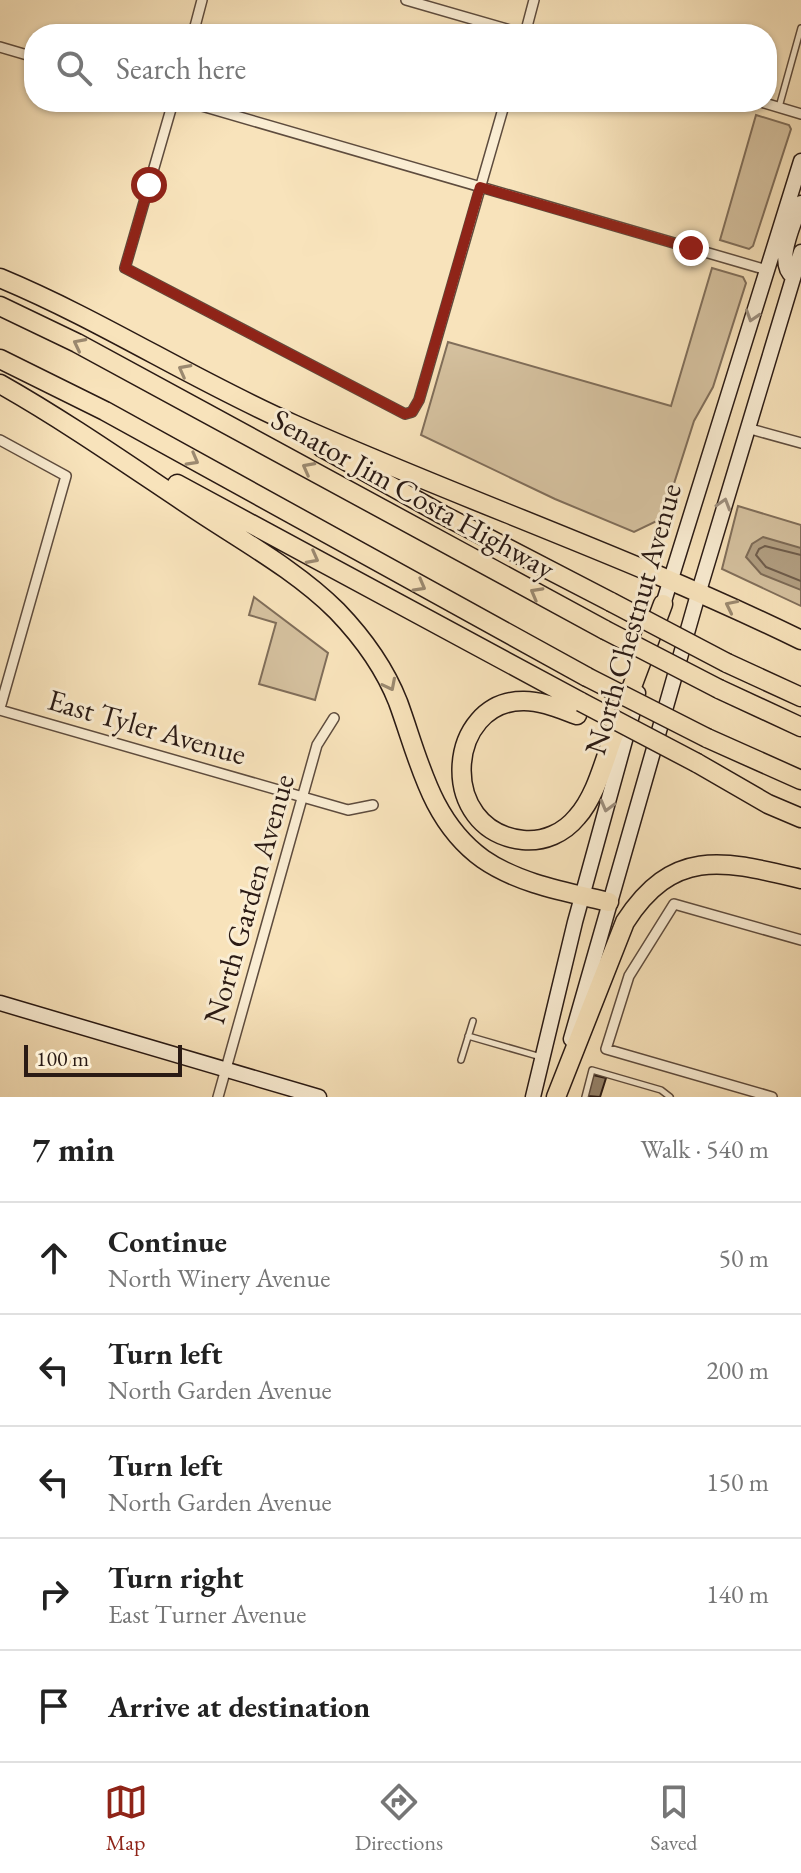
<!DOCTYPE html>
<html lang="en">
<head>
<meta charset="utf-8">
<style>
  :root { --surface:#fff; --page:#f6f6f6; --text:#222; --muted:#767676; --line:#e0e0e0; --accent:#8f2418 }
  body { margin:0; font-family:"EB Garamond",serif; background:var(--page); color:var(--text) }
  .scale { position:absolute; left:24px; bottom:20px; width:158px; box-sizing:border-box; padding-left:8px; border:4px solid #2a1a14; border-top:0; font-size:22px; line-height:28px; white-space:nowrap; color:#2a1a14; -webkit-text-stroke:6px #faedd3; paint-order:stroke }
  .stop { position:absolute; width:24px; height:24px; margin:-18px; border:6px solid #8f2418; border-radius:50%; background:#fff }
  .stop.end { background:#8f2418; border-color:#fff; box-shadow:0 2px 8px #0008 }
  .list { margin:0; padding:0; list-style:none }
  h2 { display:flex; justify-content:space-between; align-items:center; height:104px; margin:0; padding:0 32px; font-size:34px }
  h2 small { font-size:26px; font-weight:400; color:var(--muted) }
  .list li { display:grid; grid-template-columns:52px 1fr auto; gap:24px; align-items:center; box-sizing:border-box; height:112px; padding:0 32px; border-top:2px solid var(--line) }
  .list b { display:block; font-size:30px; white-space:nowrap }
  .list p { margin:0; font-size:26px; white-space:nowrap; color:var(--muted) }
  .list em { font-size:26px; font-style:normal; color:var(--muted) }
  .icon { flex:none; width:44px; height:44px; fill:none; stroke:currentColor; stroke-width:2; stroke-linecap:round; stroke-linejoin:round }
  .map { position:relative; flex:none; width:801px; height:1097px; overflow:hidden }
  .search { position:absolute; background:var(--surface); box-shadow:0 2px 6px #0004; left:24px; right:24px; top:24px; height:88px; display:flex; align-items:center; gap:20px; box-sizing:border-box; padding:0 28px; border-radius:32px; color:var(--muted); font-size:30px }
  .sheet { height:664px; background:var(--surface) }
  nav { display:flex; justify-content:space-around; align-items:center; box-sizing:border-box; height:112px; border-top:2px solid var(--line); background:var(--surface); font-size:22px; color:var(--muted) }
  nav a { display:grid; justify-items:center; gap:4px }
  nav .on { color:var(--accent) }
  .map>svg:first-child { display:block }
  .green { fill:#d5c19f; stroke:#806e5a; stroke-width:2 }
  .water { fill:#b29f82; stroke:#7c6a56; stroke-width:2 }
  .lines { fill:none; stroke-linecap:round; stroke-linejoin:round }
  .shore { stroke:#6e5c4b; stroke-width:2 }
  .building { fill:#95836b; stroke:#2a1a14; stroke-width:2 }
  .service-casing { stroke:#5e4c3e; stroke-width:8 }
  .minor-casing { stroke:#5e4c3e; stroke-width:12 }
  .secondary-casing { stroke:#2a1a14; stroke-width:17 }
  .motorway-casing { stroke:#2a1a14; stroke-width:21 }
  .service { stroke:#faedd3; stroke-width:5 }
  .minor { stroke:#faedd3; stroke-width:9 }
  .secondary { stroke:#faedd3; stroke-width:14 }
  .motorway { stroke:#f8e3bb; stroke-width:18 }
  .motorway-bridge-casing { stroke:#2a1a14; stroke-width:21; stroke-linecap:butt }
  .motorway-bridge { stroke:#f8e3bb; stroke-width:18 }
  .oneway { stroke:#9c8e7d }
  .oneway2 { stroke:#9b8970 }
  .route { stroke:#8f2418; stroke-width:10 }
  .labels { text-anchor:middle; stroke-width:6; stroke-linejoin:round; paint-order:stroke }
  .street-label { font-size:30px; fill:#2a1a14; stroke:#faedd3 }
</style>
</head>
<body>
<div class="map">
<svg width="801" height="1097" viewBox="0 0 801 1097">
  <rect width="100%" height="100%" fill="#f8e3bb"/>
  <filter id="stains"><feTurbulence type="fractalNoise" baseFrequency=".0025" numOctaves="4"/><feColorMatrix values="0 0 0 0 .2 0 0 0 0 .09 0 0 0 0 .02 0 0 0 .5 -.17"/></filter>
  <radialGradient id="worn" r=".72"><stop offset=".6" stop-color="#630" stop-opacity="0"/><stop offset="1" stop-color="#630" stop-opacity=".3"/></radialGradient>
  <path class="green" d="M756 115 789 125 791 129 753 246 749 249 720 240Z
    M712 268 743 277 746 283 713 387 694 421 663 518 634 532 555 499 421 435 448 342 671 406Z
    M738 506 801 525V606L722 569Z
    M254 597 328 653 315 700 259 684 276 623 249 615Z"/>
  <path class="water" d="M763 537 801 548V590L761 574 746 557 752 544Z"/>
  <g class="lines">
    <path class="shore" d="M801 555 765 546 759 549 756 555 766 567 801 581"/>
  </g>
  <path class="building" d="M593 1075 606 1078 600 1097 587 1096Z"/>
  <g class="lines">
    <defs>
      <path id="service" d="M779 107 801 28
        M468 1036 541 1057
        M461 1060 473 1021
        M585 1097 592 1070 661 1090 670 1097"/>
      <path id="minor" d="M406 0 524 34
        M193 34 202 0
        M525 34 534 0
        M0 47 34 57
        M173 102 125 268 405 414 412 412 419 400 505 102
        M188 102 767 270
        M761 102 801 114
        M747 428 801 443
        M0 440 66 476 0 708
        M0 710 348 810 373 805
        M218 1097 317 745 334 718
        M772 1097 606 1049 629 976 674 904 801 940"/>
      <path id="secondary" d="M793 277C774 263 795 222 801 203
        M661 611 801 161
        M0 1003 319 1097
        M571 1039 699 591 801 252
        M533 1097 575 922 638 693"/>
      <path id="motorway" d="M0 278C101 320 193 380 293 424 461 499 635 559 801 640
        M0 306 77 343 605 630
        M0 359 105 411 587 677
        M0 384C69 423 134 469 199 512 246 543 298 572 337 611 362 637 385 669 398 702 419 759 430 821 483 859 519 884 567 892 609 902
        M321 447 443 515 611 602
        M177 484 581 702
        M727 663 801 697
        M719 689 801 727
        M577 715C560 709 542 701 524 701 446 700 436 831 523 840 544 842 564 833 577 817 595 797 603 765 612 740 629 695 646 649 663 604
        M707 738 801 780
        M697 763 768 804 801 818
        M556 1097 625 922C674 846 725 861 801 879"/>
    </defs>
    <use href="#service" class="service-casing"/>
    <use href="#minor" class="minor-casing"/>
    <use href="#secondary" class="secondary-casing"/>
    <use href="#motorway" class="motorway-casing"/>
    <use href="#service" class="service"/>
    <use href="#minor" class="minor"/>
    <use href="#secondary" class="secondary"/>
    <use href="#motorway" class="motorway"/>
    <defs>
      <path id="motorway-bridge" d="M611 602 727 663
        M605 630 719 689
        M587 677 707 738
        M581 702 697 763"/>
    </defs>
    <use href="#motorway-bridge" class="motorway-bridge-casing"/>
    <use href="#motorway-bridge" class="motorway-bridge"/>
  </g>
  <defs><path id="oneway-chevron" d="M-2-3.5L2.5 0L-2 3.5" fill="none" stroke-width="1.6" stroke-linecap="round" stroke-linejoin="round" transform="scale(2)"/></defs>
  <g class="oneway">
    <use href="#oneway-chevron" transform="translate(752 316) rotate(108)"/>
    <use href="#oneway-chevron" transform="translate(724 504) rotate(-73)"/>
    <use href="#oneway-chevron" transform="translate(607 806) rotate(105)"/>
  </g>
  <g class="oneway2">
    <use href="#oneway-chevron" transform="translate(79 344) rotate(-153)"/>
    <use href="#oneway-chevron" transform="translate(184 370) rotate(-152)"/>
    <use href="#oneway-chevron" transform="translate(193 460) rotate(29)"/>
    <use href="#oneway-chevron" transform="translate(308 468) rotate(-152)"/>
    <use href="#oneway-chevron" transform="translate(313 558) rotate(28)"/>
    <use href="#oneway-chevron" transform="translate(420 586) rotate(29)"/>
    <use href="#oneway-chevron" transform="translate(536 593) rotate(-151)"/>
    <use href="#oneway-chevron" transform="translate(731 606) rotate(-154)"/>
    <use href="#oneway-chevron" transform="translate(390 685) rotate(63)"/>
  </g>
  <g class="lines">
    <path class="route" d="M149 185 125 268 405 414 412 412 419 400 480 187 691 248"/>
  </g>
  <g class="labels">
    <g class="street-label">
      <text transform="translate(413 494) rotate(29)" y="10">Senator Jim Costa Highway</text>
      <text transform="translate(633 619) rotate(-74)" y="10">North Chestnut Avenue</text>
      <text transform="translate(147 727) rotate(16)" y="10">East Tyler Avenue</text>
      <text transform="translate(249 899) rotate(-74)" y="10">North Garden Avenue</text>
    </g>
  </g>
  <rect width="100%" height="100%" filter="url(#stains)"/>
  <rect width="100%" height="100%" fill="url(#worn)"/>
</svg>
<div class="scale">100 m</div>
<div class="stop" style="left:149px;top:185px"></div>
<div class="stop end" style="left:691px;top:248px"></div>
<div class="search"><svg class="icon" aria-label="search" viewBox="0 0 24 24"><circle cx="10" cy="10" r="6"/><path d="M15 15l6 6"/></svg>Search here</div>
</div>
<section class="sheet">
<h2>7 min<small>Walk · 540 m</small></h2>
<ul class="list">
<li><svg class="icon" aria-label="ahead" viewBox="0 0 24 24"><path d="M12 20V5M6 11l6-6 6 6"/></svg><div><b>Continue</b><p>North Winery Avenue</p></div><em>50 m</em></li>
<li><svg class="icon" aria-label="left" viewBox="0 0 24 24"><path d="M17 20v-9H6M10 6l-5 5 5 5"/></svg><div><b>Turn left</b><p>North Garden Avenue</p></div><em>200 m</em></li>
<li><svg class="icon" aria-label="left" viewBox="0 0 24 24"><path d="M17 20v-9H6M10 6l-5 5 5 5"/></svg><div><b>Turn left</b><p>North Garden Avenue</p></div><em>150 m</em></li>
<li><svg class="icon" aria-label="right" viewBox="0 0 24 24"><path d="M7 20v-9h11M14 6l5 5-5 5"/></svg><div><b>Turn right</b><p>East Turner Avenue</p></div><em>140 m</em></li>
<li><svg class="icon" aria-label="arrive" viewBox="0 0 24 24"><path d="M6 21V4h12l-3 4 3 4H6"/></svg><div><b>Arrive at destination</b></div></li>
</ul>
</section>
<nav>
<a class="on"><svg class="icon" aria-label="map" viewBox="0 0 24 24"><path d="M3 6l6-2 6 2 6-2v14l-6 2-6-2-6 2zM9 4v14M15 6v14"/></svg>Map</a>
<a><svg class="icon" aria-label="directions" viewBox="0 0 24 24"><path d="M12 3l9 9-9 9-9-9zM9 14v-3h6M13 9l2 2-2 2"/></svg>Directions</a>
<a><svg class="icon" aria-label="saved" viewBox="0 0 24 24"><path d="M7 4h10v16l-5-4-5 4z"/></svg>Saved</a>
</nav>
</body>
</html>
